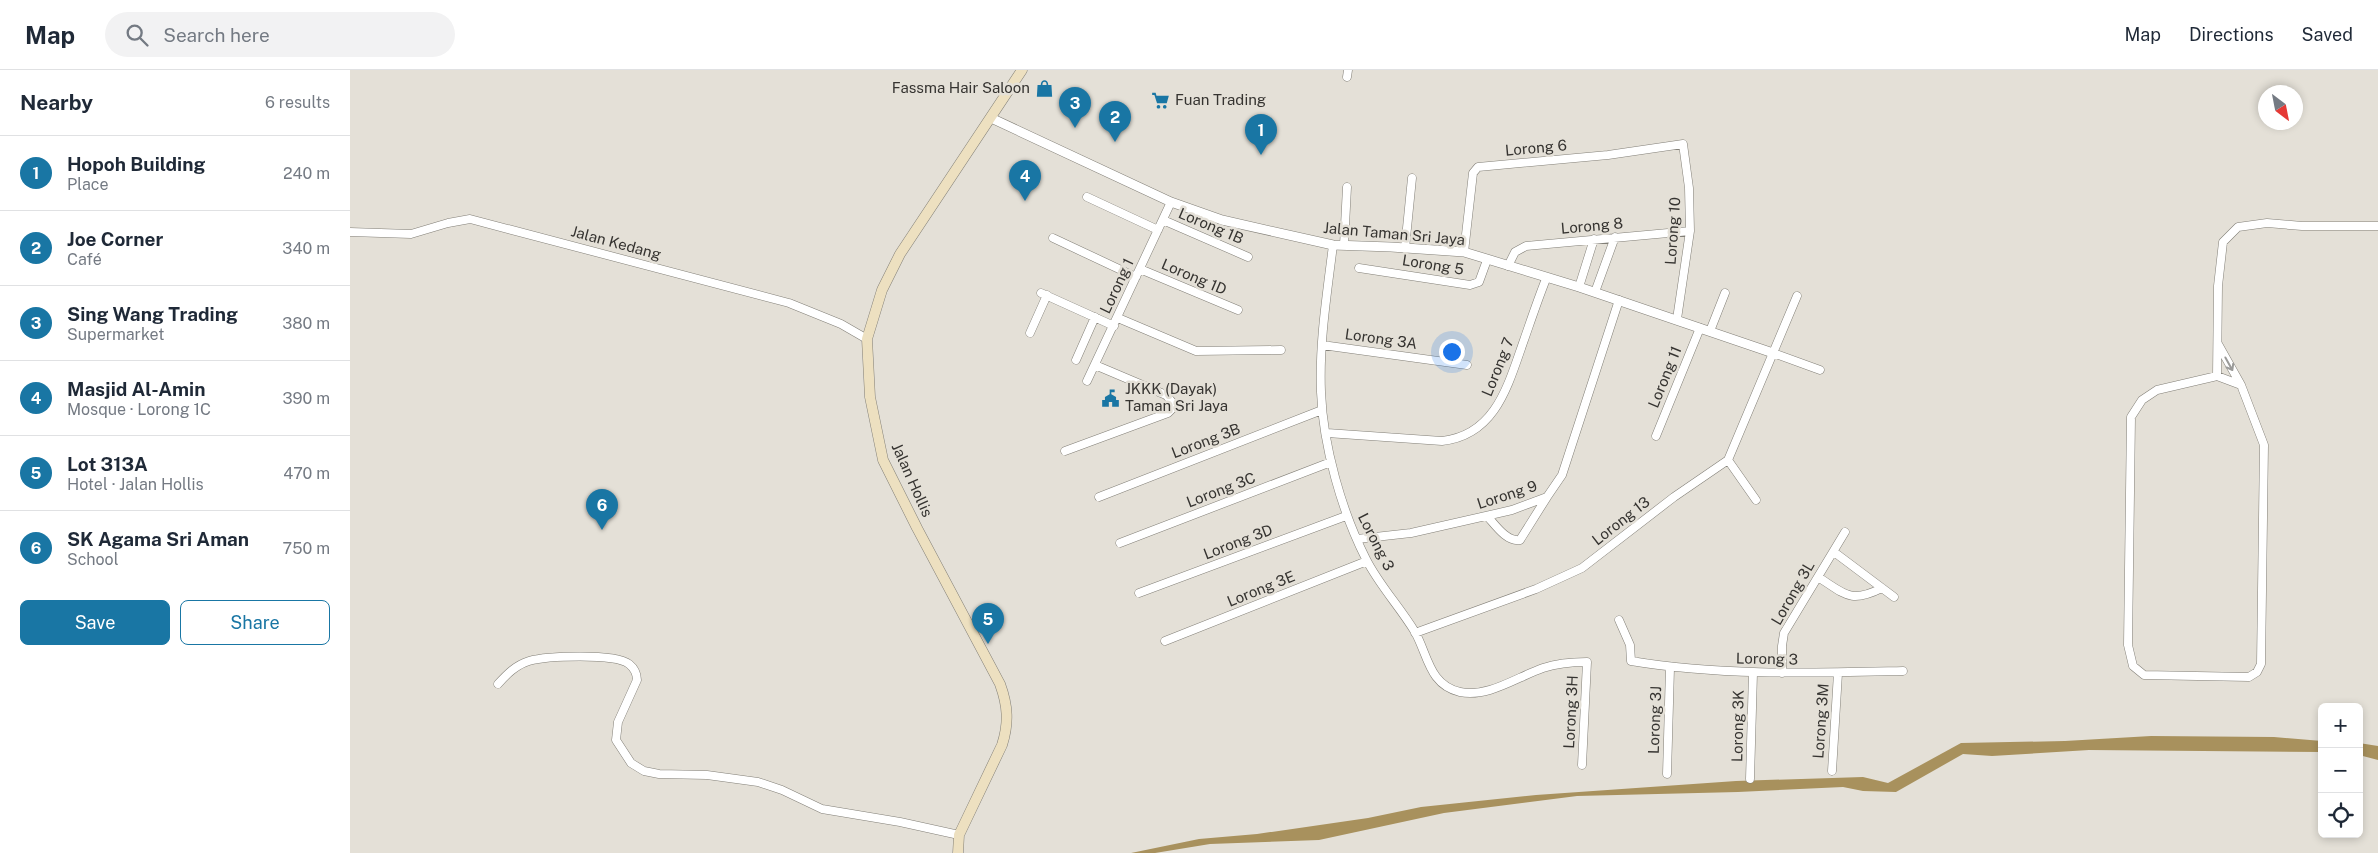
<!DOCTYPE html>
<html lang="en">
<head>
<meta charset="utf-8">
<style>
  :root { --surface:#fff; --page:#f2f2f3; --text:#1f2937; --muted:#747a83; --line:#e0e1e3; --accent:#1976a4 }
  body { margin:0; font-family:"Public Sans",sans-serif; background:var(--page); color:var(--text) }
  .controls { position:absolute; right:15px; bottom:15px; display:grid; overflow:hidden; border-radius:8px; box-shadow:0 2px 8px #0003 }
  .controls button { width:45px; height:45px; display:grid; place-items:center; padding:0; border:0; border-bottom:1px solid var(--line); background:var(--surface); color:var(--text); font:25px sans-serif }
  .compass { position:absolute; left:1908px; top:15px; width:45px; height:45px; border-radius:50%; background:var(--surface); box-shadow:0 2px 8px #0003; rotate:148deg }
  .you { position:absolute; left:1101px; top:281px; width:18px; height:18px; margin:-12px; border:4px solid #fff; border-radius:50%; background:#1a73e8; box-shadow:0 0 0 8px #1a73e833 }
  .badge { display:grid; place-items:center; width:32px; height:32px; border-radius:50%; background:var(--accent); color:#fff; font-size:16px; font-weight:700 }
  .pin { position:absolute; translate:-50% -41px; filter:drop-shadow(0 1px 2px #0008) }
  .pin::after { content:''; position:absolute; top:26px; width:18px; height:15px; background:inherit; clip-path:polygon(0 0,100% 0,50% 100%) }
  .list { margin:0; padding:0; list-style:none }
  h2 { display:flex; justify-content:space-between; align-items:center; height:65px; margin:0; padding:0 20px; font-size:21px }
  h2 small { font-size:16px; font-weight:400; color:var(--muted) }
  .list li { display:grid; grid-template-columns:32px 1fr auto; gap:15px; align-items:center; box-sizing:border-box; height:75px; padding:0 20px; border-top:1px solid var(--line) }
  .list b { display:block; font-size:19px; white-space:nowrap }
  .list p { margin:0; font-size:16px; white-space:nowrap; color:var(--muted) }
  .list em { font-size:16px; font-style:normal; color:var(--muted) }
  .actions { display:flex; gap:10px; padding:15px 20px }
  .actions a { flex:1; padding:11px 0; border:1px solid var(--accent); border-radius:8px; text-align:center; font-size:18px; color:var(--accent) }
  .actions .main { background:var(--accent); color:#fff }
  .icon { flex:none; width:28px; height:28px; fill:none; stroke:currentColor; stroke-width:2; stroke-linecap:round; stroke-linejoin:round }
  .map { position:relative; flex:none; width:2028px; height:783px; overflow:hidden }
  header { display:flex; align-items:center; gap:30px; box-sizing:border-box; height:70px; padding:0 25px; background:var(--surface); border-bottom:1px solid var(--line) }
  header strong { font-size:24px }
  nav { display:flex; gap:28px; margin-inline-start:auto; font-size:18px }
  .search { width:350px; height:45px; background:var(--page); display:flex; align-items:center; gap:12px; box-sizing:border-box; padding:0 18px; border-radius:28px; color:var(--muted); font-size:19px }
  main { display:flex }
  aside { flex:1; background:var(--surface) }
  .map>svg:first-child { display:block }
  .water { fill:#a8915d }
  .lines { fill:none; stroke-linecap:round; stroke-linejoin:round }
  .minor-casing { stroke:#827f77; stroke-width:9 }
  .tertiary-casing { stroke:#827f77; stroke-width:10 }
  .secondary-casing { stroke:#827f77; stroke-width:11 }
  .minor { stroke:#fff; stroke-width:8 }
  .tertiary { stroke:#fff; stroke-width:9 }
  .secondary { stroke:#ede0c0; stroke-width:10 }
  .oneway { stroke:#9a9a98 }
  .labels { text-anchor:middle; stroke-width:5; stroke-linejoin:round; paint-order:stroke }
  .poi-label { font-size:15px; fill:#363431; stroke:#e4e0d7; text-anchor:start }
  .street-label { font-size:15px; fill:#363431; stroke:#e4e0d7 }
</style>
</head>
<body>
<header>
<strong>Map</strong>
<div class="search"><svg class="icon" aria-label="search" viewBox="0 0 24 24"><circle cx="10" cy="10" r="6"/><path d="M15 15l6 6"/></svg>Search here</div>
<nav><a>Map</a><a>Directions</a><a>Saved</a></nav>
</header>
<main>
<aside>
<h2>Nearby<small>6 results</small></h2>
<ul class="list">
<li><span class="badge">1</span><div><b>Hopoh Building</b><p>Place</p></div><em>240 m</em></li>
<li><span class="badge">2</span><div><b>Joe Corner</b><p>Café</p></div><em>340 m</em></li>
<li><span class="badge">3</span><div><b>Sing Wang Trading</b><p>Supermarket</p></div><em>380 m</em></li>
<li><span class="badge">4</span><div><b>Masjid Al-Amin</b><p>Mosque · Lorong 1C</p></div><em>390 m</em></li>
<li><span class="badge">5</span><div><b>Lot 313A</b><p>Hotel · Jalan Hollis</p></div><em>470 m</em></li>
<li><span class="badge">6</span><div><b>SK Agama Sri Aman</b><p>School</p></div><em>750 m</em></li>
</ul>
<div class="actions"><a class="main">Save</a><a>Share</a></div>
</aside>
<div class="map">
<svg width="2028" height="783" viewBox="0 0 2028 783">
  <rect width="100%" height="100%" fill="#e4e0d7"/>
  <path class="water" d="M1801 666 1924 667 1972 671V682L1739 680 1642 686 1613 684 1546 722 1513 721 1493 717 1388 722 1227 726 1094 743 969 770 860 774 805 783H781L849 769 907 764 1018 748 1071 737 1186 725 1386 711 1513 707 1538 713 1611 673 1715 671Z
    M2009 673 2028 676V690L2009 685Z"/>
  <g class="lines">
    <defs>
      <path id="minor" d="M997 7 998 0
        M737 127 808 160
        M813 150 898 187
        M0 162 61 164 98 153 120 149 439 233 491 254 517 269
        M703 168 786 207
        M983 175C977 224 969 273 971 322 973 376 992 442 1016 489 1029 515 1050 537 1065 562 1078 585 1079 615 1110 622 1138 628 1167 607 1193 598 1208 593 1221 592 1237 592L1232 695
        M994 175 997 117
        M1055 178 1062 108
        M1114 182 1123 103 1128 97 1258 85 1333 74 1339 118 1340 161 1327 249
        M1158 196 1165 182 1176 176 1340 161
        M1009 198 1120 215 1129 212 1137 190
        M790 199 888 240
        M1229 217 1244 169
        M1245 222 1265 167
        M691 223 764 256
        M768 248 846 281 931 280
        M1360 261 1375 223
        M680 263 697 225
        M1868 274 1891 315
        M972 275 1117 295
        M1423 283 1470 300
        M726 290 745 247
        M1867 306 1891 315 1914 375 1911 594 1907 602 1899 607 1794 605 1783 596 1778 575 1781 347 1792 330 1807 320Z
        M1867 306 1868 216 1873 172 1888 157 1917 153 1952 156H2028
        M737 311 821 132
        M977 363 1092 371C1146 365 1158 315 1174 270 1181 250 1188 229 1196 209
        M1306 366 1350 258
        M715 381 818 343 823 338 822 332 816 325 745 295
        M1378 390 1406 430
        M749 427 972 340
        M1138 447C1146 456 1157 472 1170 470L1197 427
        M1007 469 1061 463 1162 440 1197 427 1212 405 1269 230
        M770 473 981 392
        M1484 482 1544 527
        M1468 507C1495 524 1500 534 1532 518
        M789 523 996 446
        M1269 550 1280 575 1281 591C1371 606 1462 603 1553 601
        M1065 563 1186 519 1232 498 1324 427 1378 390 1447 226
        M815 571 1017 491
        M1432 603V576L1434 563 1495 462
        M148 614C157 604 166 595 179 591 196 586 265 583 279 594 284 598 287 604 287 610L268 652 266 670 281 693 294 701 309 704 357 705 408 712 432 720 472 739 550 752 609 765
        M1482 701 1488 603
        M1317 704 1320 598
        M1400 709 1403 603"/>
      <path id="tertiary" d="M641 48 821 132 872 150 983 175 1041 177 1114 182 1229 217 1423 283"/>
      <path id="secondary" d="M608 783 609 765 652 675C659 653 658 636 650 614L567 458 533 390 520 327 517 269 532 220 550 184 672 0"/>
    </defs>
    <use href="#minor" class="minor-casing"/>
    <use href="#tertiary" class="tertiary-casing"/>
    <use href="#secondary" class="secondary-casing"/>
    <use href="#minor" class="minor"/>
    <use href="#tertiary" class="tertiary"/>
    <use href="#secondary" class="secondary"/>
  </g>
  <defs><path id="oneway-shaft" d="M-6 0H5M1.5-3L5.5 0L1.5 3" fill="none" stroke-width="1.6" stroke-linecap="round" stroke-linejoin="round" transform="scale(1.25)"/></defs>
  <use class="oneway" href="#oneway-shaft" transform="translate(1879 294) rotate(61)"/>
  <defs>
    <symbol id="shop-bare" viewBox="-9 -9 18 18"><path d="M-5-2.5h2.3a2.7 3.5 0 0 1 5.4 0H5L5.5 6h-11ZM-1.5-2.5h3a1.5 2.3 0 0 0-3 0Z" fill="#1976a4" stroke="#e4e0d7" stroke-width="2.5" paint-order="stroke"/></symbol>
    <symbol id="supermarket-bare" viewBox="-9 -9 18 18"><path d="M-6-5.5h2.5l.6 2H6L4.5 2H-2.5L-4.4-4H-6ZM-1.5 3.2a1.3 1.3 0 1 0 .1 0ZM3 3.2a1.3 1.3 0 1 0 .1 0Z" fill="#1976a4" stroke="#e4e0d7" stroke-width="2.5" paint-order="stroke"/></symbol>
    <symbol id="civic-bare" viewBox="-9 -9 18 18"><path d="M-.6-6.5H3V-4.5H.6V-3L4-1V1h2V6H-6V1h2V-1L-.6-3ZM-1.2 2.5V6h2.4V2.5Z" fill="#1976a4" stroke="#e4e0d7" stroke-width="2.5" paint-order="stroke"/></symbol>
  </defs>
  <g fill-rule="evenodd">
    <use href="#shop-bare" x="682" y="6" width="25" height="25"/>
    <use href="#supermarket-bare" x="798" y="18" width="25" height="25"/>
    <use href="#civic-bare" x="748" y="316" width="25" height="25"/>
  </g>
  <g class="labels">
    <g class="poi-label">
      <text x="680" y="23" text-anchor="end">Fassma Hair Saloon</text>
      <text x="825" y="35">Fuan Trading</text>
      <text x="775" y="324">JKKK (Dayak)<tspan x="775" dy="17">Taman Sri Jaya</tspan></text>
    </g>
    <g class="street-label">
      <text transform="translate(1186 78) rotate(-5)" y="5">Lorong 6</text>
      <text transform="translate(861 156) rotate(23)" y="5">Lorong 1B</text>
      <text transform="translate(1242 156) rotate(-5)" y="5">Lorong 8</text>
      <text transform="translate(1323 161) rotate(-86)" y="5">Lorong 10</text>
      <text transform="translate(1044 164) rotate(5)" y="5">Jalan Taman Sri Jaya</text>
      <text transform="translate(266 173) rotate(15)" y="5">Jalan Kedang</text>
      <text transform="translate(1083 195) rotate(9)" y="5">Lorong 5</text>
      <text transform="translate(844 207) rotate(23)" y="5">Lorong 1D</text>
      <text transform="translate(767 216) rotate(-65)" y="5">Lorong 1</text>
      <text transform="translate(1031 269) rotate(8)" y="5">Lorong 3A</text>
      <text transform="translate(1148 297) rotate(-68)" y="5">Lorong 7</text>
      <text transform="translate(1315 307) rotate(-68)" y="5">Lorong 11</text>
      <text transform="translate(856 371) rotate(-21)" y="5">Lorong 3B</text>
      <text transform="translate(562 410) rotate(66)" y="5">Jalan Hollis</text>
      <text transform="translate(871 420) rotate(-21)" y="5">Lorong 3C</text>
      <text transform="translate(1157 425) rotate(-18)" y="5">Lorong 9</text>
      <text transform="translate(1271 451) rotate(-38)" y="5">Lorong 13</text>
      <text transform="translate(888 472) rotate(-21)" y="5">Lorong 3D</text>
      <text transform="translate(1026 472) rotate(63)" y="5">Lorong 3</text>
      <text transform="translate(911 519) rotate(-22)" y="5">Lorong 3E</text>
      <text transform="translate(1443 523) rotate(-60)" y="5">Lorong 3L</text>
      <text transform="translate(1417 589) rotate(1)" y="5">Lorong 3</text>
      <text transform="translate(1221 642) rotate(-87)" y="5">Lorong 3H</text>
      <text transform="translate(1305 650) rotate(-88)" y="5">Lorong 3J</text>
      <text transform="translate(1471 651) rotate(-86)" y="5">Lorong 3M</text>
      <text transform="translate(1388 656) rotate(-89)" y="5">Lorong 3K</text>
    </g>
  </g>
</svg>
<div class="controls">
<button>+</button>
<button>−</button>
<button><svg class="icon" aria-label="locate" viewBox="0 0 24 24"><circle cx="12" cy="12" r="6"/><path d="M12 2v4M12 18v4M2 12h4M18 12h4"/></svg></button>
</div>
<svg class="compass" viewBox="-18 -18 36 36"><path d="M0-13l5 13h-10z" fill="#e53935"/><path d="M0 13l5-13h-10z" fill="#747a83"/></svg>
<div class="you"></div>
<div class="pin badge" style="left:911px;top:85px">1</div>
<div class="pin badge" style="left:765px;top:72px">2</div>
<div class="pin badge" style="left:725px;top:58px">3</div>
<div class="pin badge" style="left:675px;top:131px">4</div>
<div class="pin badge" style="left:638px;top:574px">5</div>
<div class="pin badge" style="left:252px;top:460px">6</div>
</div>
</main>
</body>
</html>
